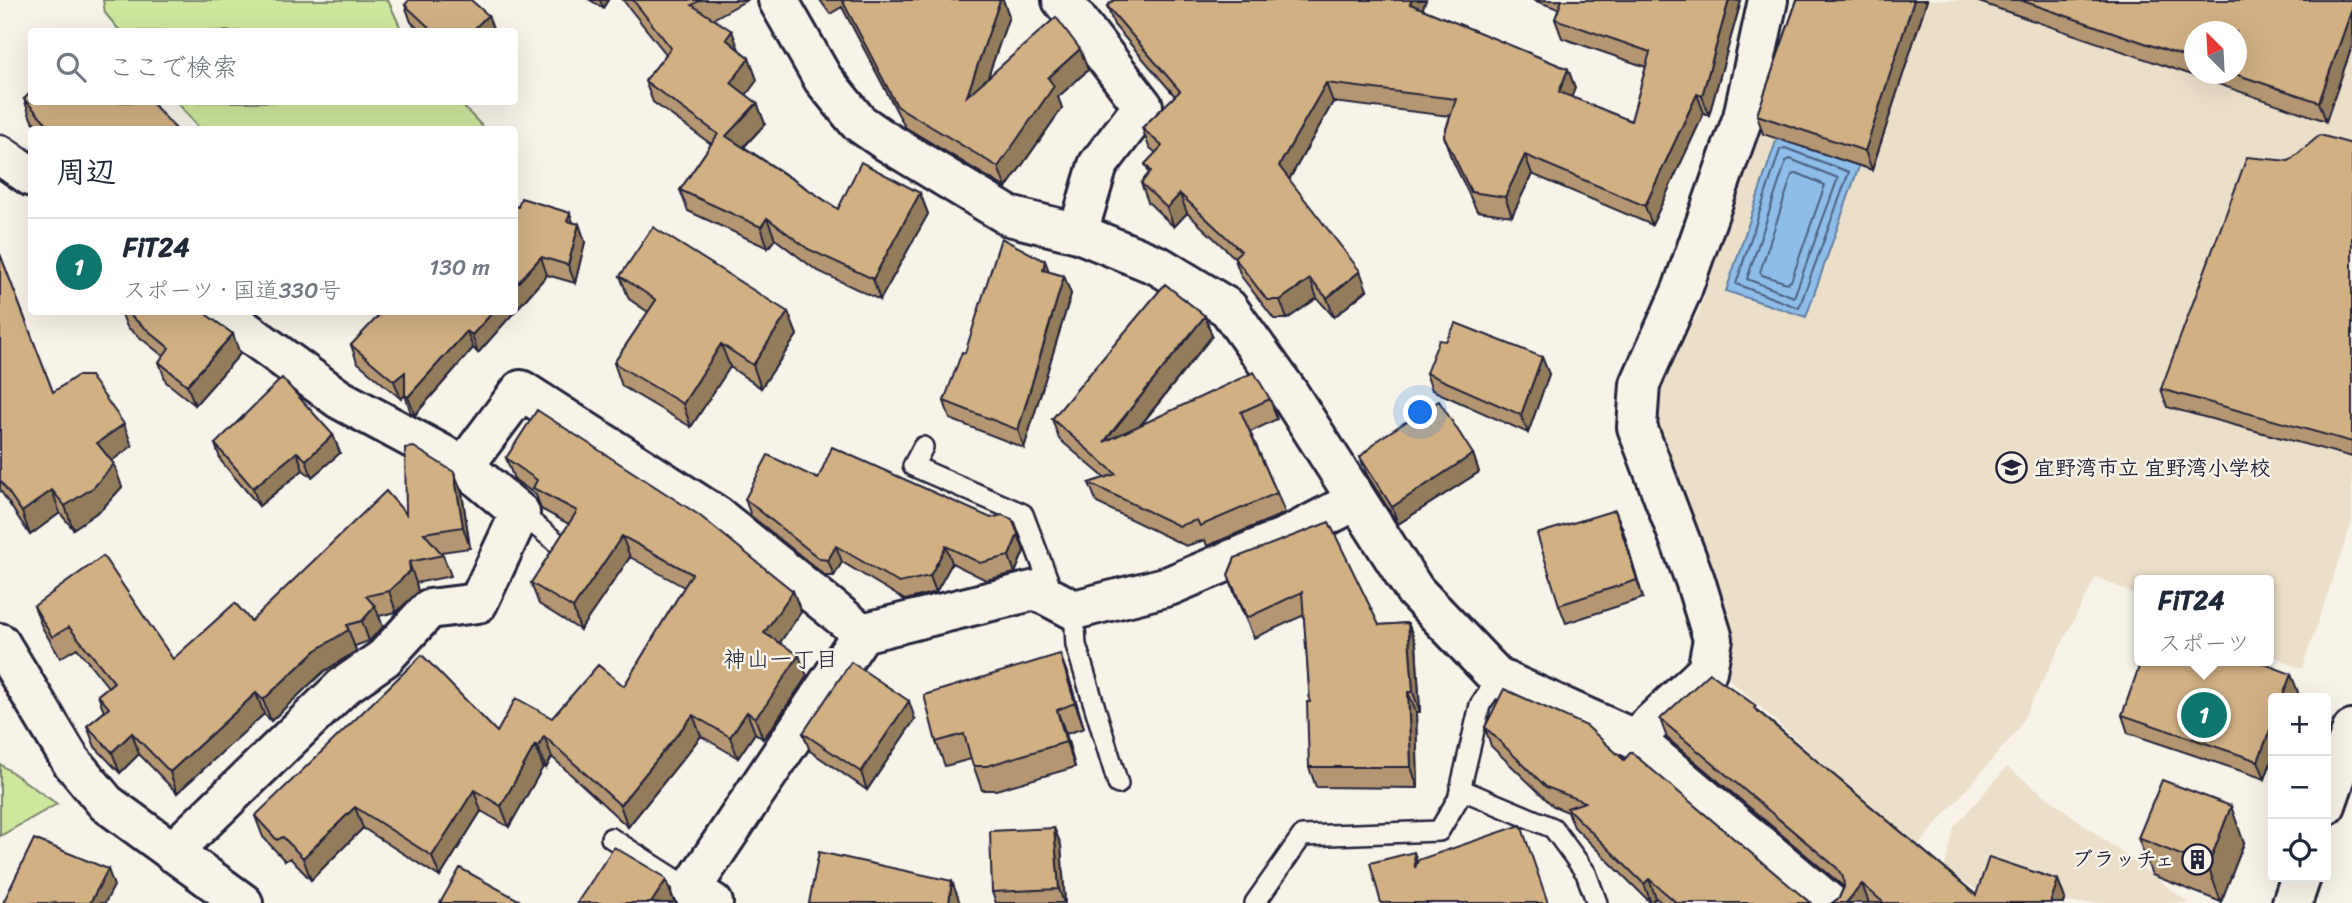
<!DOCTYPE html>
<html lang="ja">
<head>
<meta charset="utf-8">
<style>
  :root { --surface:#fff; --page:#f2f2f3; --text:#1f2937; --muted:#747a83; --line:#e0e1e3; --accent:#0f766e }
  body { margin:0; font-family:Sriracha,"Klee One",sans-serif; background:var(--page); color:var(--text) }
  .controls { position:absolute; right:21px; bottom:21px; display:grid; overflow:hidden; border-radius:7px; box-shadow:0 7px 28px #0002 }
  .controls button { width:63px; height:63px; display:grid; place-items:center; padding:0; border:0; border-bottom:2px solid var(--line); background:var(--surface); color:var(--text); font:35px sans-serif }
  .compass { position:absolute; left:2184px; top:21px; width:63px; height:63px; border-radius:50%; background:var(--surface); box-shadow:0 7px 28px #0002; rotate:336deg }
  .you { position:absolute; left:1421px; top:413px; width:24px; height:24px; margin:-18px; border:5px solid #fff; border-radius:50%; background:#1a73e8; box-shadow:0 0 0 10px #1a73e833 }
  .badge { display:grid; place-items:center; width:46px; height:46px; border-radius:50%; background:var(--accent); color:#fff; font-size:23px; font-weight:700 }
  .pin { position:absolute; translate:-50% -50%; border:4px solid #fff; box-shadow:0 2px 7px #0006 }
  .popup { position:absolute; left:2134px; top:575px; width:140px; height:91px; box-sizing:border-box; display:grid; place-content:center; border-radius:7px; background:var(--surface); filter:drop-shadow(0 2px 5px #0005); font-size:23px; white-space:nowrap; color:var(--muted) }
  .popup b { font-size:26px; color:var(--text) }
  .popup::after { content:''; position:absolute; left:50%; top:100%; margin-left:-14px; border:14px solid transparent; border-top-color:var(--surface) }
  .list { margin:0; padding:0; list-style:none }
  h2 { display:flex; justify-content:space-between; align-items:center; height:91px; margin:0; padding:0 28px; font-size:30px }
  h2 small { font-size:23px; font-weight:400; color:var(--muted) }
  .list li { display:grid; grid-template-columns:46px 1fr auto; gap:21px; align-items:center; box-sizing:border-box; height:98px; padding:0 28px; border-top:2px solid var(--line) }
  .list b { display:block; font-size:26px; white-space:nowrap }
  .list p { margin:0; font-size:23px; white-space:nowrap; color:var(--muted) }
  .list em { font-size:23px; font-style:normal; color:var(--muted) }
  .icon { flex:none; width:38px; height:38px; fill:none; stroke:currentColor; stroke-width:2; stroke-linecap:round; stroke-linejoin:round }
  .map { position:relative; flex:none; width:2352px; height:903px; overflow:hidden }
  .search { position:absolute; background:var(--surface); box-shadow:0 7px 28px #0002; left:28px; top:28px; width:490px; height:77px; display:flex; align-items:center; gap:18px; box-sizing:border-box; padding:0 24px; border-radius:7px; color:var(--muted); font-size:26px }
  .panel { position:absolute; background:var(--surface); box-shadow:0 7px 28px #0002; left:28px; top:126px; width:490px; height:189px; border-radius:7px }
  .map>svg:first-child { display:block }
  .built { fill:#ecdfca; fill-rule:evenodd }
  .green { fill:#cee79d; stroke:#78846c; stroke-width:2 }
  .water { fill:#8dbde8; stroke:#627fa3; stroke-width:2 }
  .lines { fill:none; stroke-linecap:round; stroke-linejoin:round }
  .shore { stroke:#4d6080; stroke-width:2 }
  .lane-casing { stroke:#22223b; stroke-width:24 }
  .street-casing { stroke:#22223b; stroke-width:44 }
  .highway-casing { stroke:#22223b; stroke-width:44 }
  .lane { stroke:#f7f3e8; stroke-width:19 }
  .street { stroke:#f7f3e8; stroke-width:38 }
  .highway { stroke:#f7f3e8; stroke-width:38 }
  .wall { fill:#b49772; stroke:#22223b; stroke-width:2; fill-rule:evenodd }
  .shaded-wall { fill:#927b5c; stroke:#22223b; stroke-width:2 }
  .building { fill:#d1b084; stroke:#22223b; stroke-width:2 }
  .labels { text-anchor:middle; stroke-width:5; stroke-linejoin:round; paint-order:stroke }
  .poi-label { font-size:21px; font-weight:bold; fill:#22223b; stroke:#f7f3e8; text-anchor:start }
  .neighbourhood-label { font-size:23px; fill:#22223b; stroke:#f7f3e8 }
</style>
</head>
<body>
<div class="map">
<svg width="2352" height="903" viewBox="0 0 2352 903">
  <rect width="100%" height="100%" fill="#f7f3e8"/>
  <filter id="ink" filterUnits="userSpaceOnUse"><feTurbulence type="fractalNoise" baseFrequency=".0143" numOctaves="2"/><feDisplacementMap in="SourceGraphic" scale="14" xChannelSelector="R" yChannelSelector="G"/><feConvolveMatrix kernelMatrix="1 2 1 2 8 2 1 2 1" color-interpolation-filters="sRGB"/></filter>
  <g filter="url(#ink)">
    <path class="built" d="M1795 0H2352V522L2302 669 2269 654V580H2139V596L2096 577 2017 731 1916 848 1729 679 1722 620 1651 415 1672 348 1699 313ZM2194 32H2236V74H2194Z
      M2007 767 2189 903H1975L1982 893 1944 870 1954 827Z"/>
    <path class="green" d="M103 0H388L402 31H120L105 13Z
      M177 102H459L485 129H200Z
      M0 764 57 804 0 836Z"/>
    <path class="water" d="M1777 138 1859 166 1806 317 1726 291Z"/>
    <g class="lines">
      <path class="shore" d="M1785 148 1849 172 1799 308 1736 284 1780 150Z
        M1790 159 1838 178 1794 297 1747 279 1786 161Z
        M1797 173 1825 185 1791 281 1787 283 1762 275 1760 272 1792 175Z"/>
      <defs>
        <path id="lane" d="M923 447 913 466 1023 514 1054 596
          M520 513 560 545
          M1074 610 1076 645 1118 784
          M1460 789 1553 828 1586 873 1597 903
          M611 838 691 889
          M1255 903 1302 836 1439 831 1458 799 1480 705 1498 678"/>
        <path id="street" d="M778 0 823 79 858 122 884 140 1009 216 1078 233 1159 266 1228 308 1288 392 1415 591 1498 678 1634 739 1829 903
          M1062 0 1143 106 1098 165 1078 233
          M0 155 32 177
          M220 312 339 399 464 466 521 390 717 516 862 633 1036 590 1074 610 1169 586 1290 535 1357 500
          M0 643 71 761 106 803 243 903
          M1634 739 1707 671 1713 639 1695 580 1637 427 1640 384 1682 290 1743 117 1768 0
          M172 852 344 686 384 658 429 609 478 603 520 513 464 466
          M713 903 691 889 862 633"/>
        <path id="highway" d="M2326 805 2352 730
          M2292 903 2301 877"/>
      </defs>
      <use href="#lane" class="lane-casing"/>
      <use href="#street" class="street-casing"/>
      <use href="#highway" class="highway-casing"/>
      <use href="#lane" class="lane"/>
      <use href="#street" class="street"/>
      <use href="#highway" class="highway"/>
    </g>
    <path class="wall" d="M590 0H608L603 8Z
      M623 0H747L713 19 739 50 749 58 757 80 746 95 757 103 765 124 744 147 838 209 920 193 928 214 880 300 816 270 775 239 768 248 688 211 680 190 711 144 653 102 645 81 666 54Z
      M820 0H1003L1009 16 988 77 1088 70 1058 97 1062 108 1006 188 905 127 842 7 830 14Z
      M1114 0H1426L1422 9 1568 69 1575 88 1571 97 1631 121 1646 67 1562 38 1555 19 1559 9 1533 0 1741 1 1709 115 1704 113 1652 225 1532 174 1512 216 1477 211 1450 155 1444 136 1450 116 1333 102 1289 180 1367 290 1334 317 1317 298 1287 319H1274L1241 276 1234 257 1187 213 1174 227 1148 202 1141 183 1149 173 1145 164 1156 153 1149 147 1142 128 1175 96 1114 25 1107 6Z
      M1797 0H1927L1872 170 1763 134 1757 115Z
      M1973 0H2352V46L2326 121ZM2194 32 2236 74H2194Z
      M405 5 494 32H421L411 22Z
      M24 99 177 130H41L31 119Z
      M2352 144V457L2167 407 2161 389 2289 161Z
      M514 206 579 224 585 242 575 283 547 275 478 353 473 348 415 415 411 413 405 395 401 399 357 362 351 345 514 312Z
      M0 254 53 392 132 446 111 461 122 487 102 509 73 529 60 513 30 535 0 490Z
      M1045 261 1049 272 1064 276 1071 294 1024 448 950 419 944 401 965 353Z
      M620 276 788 312 797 335 761 388 730 367 691 427 622 386 614 363 648 312 629 299Z
      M121 312H203L240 354 195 405 166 382 159 362 163 356 127 327Z
      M1205 316 1212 336 1142 424 1270 399 1277 419 1250 432 1277 493 1285 513 1207 546 1205 540 1186 546 1097 503 1089 483 1105 478 1059 439 1052 419Z
      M1426 373 1549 374 1528 433 1432 390Z
      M333 435 340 453 312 477 303 470 259 506 221 461 215 444Z
      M1473 454 1479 472 1398 524 1367 475 1360 457Z
      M506 458 793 591 801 612 780 642 807 676 773 726 763 739 755 733 738 758 701 736 628 827 552 757 546 768 543 767 509 827 481 811 440 877 363 828 311 880 290 858 285 861 263 837 255 816 497 732 552 718 624 686 684 587 630 557 580 630 539 604 531 583 569 524 541 509 536 495 514 479Z
      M454 472 462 493 470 548 441 552 443 555 451 576 416 583 418 592 396 612 379 616 383 627 369 641 355 646 356 651 323 672 271 721 264 714 177 793 139 754 120 773 95 747 87 726 104 712 98 695 108 687 77 648 60 658 42 627 34 606 173 659 251 621 406 514Z
      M818 479 1024 551 1015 573 986 580 952 563 936 592 905 600 842 562 834 576H826L751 516 745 499Z
      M1622 527 1643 598 1566 623 1559 605Z
      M1235 558 1379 625 1408 623 1416 644 1420 712H1416L1418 788 1316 787 1309 767 1310 702 1304 615 1254 638 1235 595 1228 575Z
      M1069 678 1084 728 1066 734 1075 767 996 790H982L971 759 945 766 936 742Z
      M2298 692 2273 698V756L2265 779 2128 733 2122 715Z
      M1758 711 1976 895 2058 880 2065 899 2063 903H1832L1839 898 1844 887 1667 738 1660 719Z
      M915 719 867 790 810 751 803 733Z
      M1485 727 1624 760 1808 901 1812 903H1662L1656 898 1651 903 1574 827 1568 812 1553 806 1491 746Z
      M1054 828 1061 845 1065 903H996L992 892Z
      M2138 838 2244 843 2221 902 2152 875Z"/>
    <path class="shaded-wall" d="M600 0H608L603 8Z
      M1000 0H1003L1009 16 974 117 967 96Z
      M1412 0H1426L1417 23 1410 4Z
      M1729 0 1741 1 1709 115 1702 96Z
      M1914 0H1927L1872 170 1865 151Z
      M2352 9V46L2326 121 2319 102Z
      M488 15 494 32H471Z
      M732 31 740 52 726 39Z
      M1080 49 1088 70 1058 97 1062 108 1006 188 998 167 1048 78Z
      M749 58 757 80 739 105 731 83Z
      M1568 69 1575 88 1566 111 1559 92Z
      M1326 83 1333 102 1286 185 1279 166Z
      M1697 94 1704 113 1652 225 1645 206Z
      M757 103 765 124 734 157 726 136Z
      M1525 155 1532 174 1512 216 1505 197Z
      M920 193 928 214 880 300 873 279Z
      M1180 194 1187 213 1174 227 1167 208Z
      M570 213 576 231 567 221Z
      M767 218 775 239 768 248 761 227Z
      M579 224 585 242 575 283 568 265Z
      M541 257 547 275 478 353 472 335 493 312H514V287Z
      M1045 261 1052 279 1043 270Z
      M1360 271 1367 290 1334 317 1327 298Z
      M1064 276 1071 294 1024 448 1018 430Z
      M1310 279 1317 298 1287 319 1280 300Z
      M788 312 797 335 761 388 753 365Z
      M1205 316 1212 336 1111 462 1104 442Z
      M467 331 473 348 415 415 408 397Z
      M233 334 240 354 195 405 187 385Z
      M721 344 730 367 691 427 683 404Z
      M1542 357 1549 374 1528 433 1521 415Z
      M405 372 411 389 401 399 394 381Z
      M124 424 132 446 106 465 97 443Z
      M333 435 340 453 312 477 306 460Z
      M297 452 303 470 259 506 253 488Z
      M1473 454 1479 472 1398 524 1392 507Z
      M114 464 122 487 102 509 73 529 65 506Z
      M454 472 462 493 470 548 463 527Z
      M52 490 60 513 30 535 22 512Z
      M1615 510 1622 527 1643 598 1637 580Z
      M1018 534 1024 551 1015 573 1009 556Z
      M622 536 630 557 580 630 573 608Z
      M836 546 842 562 834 576 828 560Z
      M946 546 952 563 936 592 930 576Z
      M409 562 416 583 418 592 396 612 389 591Z
      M793 591 801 612 772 654 764 633Z
      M375 606 383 627 369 641 362 621Z
      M1408 623 1416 644 1420 712 1413 692Z
      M347 625 356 651 323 672 271 721 263 700 315 651Z
      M1060 654 1069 678 1084 728 1075 703Z
      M799 655 807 676 773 726 763 739 755 718Z
      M2291 674 2298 692 2295 698H2282Z
      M1408 692 1416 712 1418 788 1411 767Z
      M256 693 264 714 177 793 170 772Z
      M909 701 915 719 867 790 861 772Z
      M1057 710 1066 734 1075 767 1066 742Z
      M747 712 755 733 738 758 730 737Z
      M693 715 701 736 628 827 620 805Z
      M2273 722V756L2265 779 2258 761Z
      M132 733 139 754 120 773 112 752Z
      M544 736 552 757 546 768 538 747Z
      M535 745 543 767 509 827 501 806Z
      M474 790 481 811 440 877 432 856Z
      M2231 806 2244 843 2221 902 2208 866Z
      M355 807 363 828 311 880 303 858Z
      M1054 828 1061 845 1065 903H1064L1059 889Z
      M1414 852 1420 869 1415 868Z
      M108 869 114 886 105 903H90Z
      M1649 879 1656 898 1651 903 1644 884Z
      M666 880 674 902 673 903H651Z
      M2058 880 2065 899 2063 903H2050Z
      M952 881 960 903H949Z
      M1862 884 1869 903H1846Z"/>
    <path class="building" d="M409 0H471L488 15 471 32H434L405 5Z
      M633 0H701L692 5 732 31 726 39 749 58 731 83 757 103 726 136 838 209 861 162 920 193 873 279 808 249 767 218 761 227 680 190 718 134 645 81 671 48Z
      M842 0H1000L967 96 1056 17 1080 49 1048 78 1054 86 998 167 897 106Z
      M1114 0H1412L1410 4 1568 69 1559 92 1631 121 1650 52 1555 19 1562 0H1729L1702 96 1697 94 1645 206 1525 155 1505 197 1471 192 1444 136 1456 99 1326 83 1279 166 1360 271 1327 298 1310 279 1280 300H1267L1234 257 1241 251 1180 194 1167 208 1141 183 1151 171 1145 164 1162 146 1142 128 1180 91 1107 6Z
      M1797 0H1914L1865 151 1757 115Z
      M2020 0H2352V9L2319 102 2235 74H2236V32H2194V60Z
      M32 91V102H151L177 130H53L24 99Z
      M2320 135 2352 144V442L2161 389 2247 157 2289 161Z
      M521 198 570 213 567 221 579 224 568 265 541 257 514 287V206L518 207Z
      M653 227 788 312 753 365 721 344 683 404 614 363 656 300 620 276Z
      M1001 238 1045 261 1043 270 1064 276 1018 430 944 401 962 352 965 353Z
      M0 254 53 392 77 376H90L124 424 97 443 114 464 94 487 65 506 52 490 22 512 0 480Z
      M1165 284 1205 316 1104 442 1254 372 1270 399 1241 412 1277 493 1200 526 1197 520 1179 526 1089 483 1116 474 1052 419Z
      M126 312H203L233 334 187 385 159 362 169 348Z
      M382 312H493L472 335 467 331 408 397 405 395V372L394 381 351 345Z
      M1456 323 1542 357 1521 415 1426 373 1439 340 1446 341Z
      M282 378 333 435 306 460 297 452 253 488 215 444Z
      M1439 401 1473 454 1392 507 1360 457 1379 439Z
      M537 410 699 515 793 591 764 633 799 655 766 705 755 718 747 712 730 737 693 715 620 805 544 736 538 747 535 745 501 806 474 790 432 856 355 807 303 858 283 837 277 840 255 816 422 655 497 732 516 698 552 718 598 665 624 686 692 574 622 536 573 608 531 583 577 511 533 488 537 480 506 458Z
      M414 447 454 472 463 527 424 533 443 555 409 562 410 571 389 591 366 596 375 606 362 621 347 625 348 630 315 651 263 700 256 693 170 772 132 733 112 752 87 726 109 708 98 695 114 682 69 627 52 637 34 606 103 556 173 659 235 603 251 621 386 491 406 514 405 448Z
      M832 447 991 518 1002 515 1012 519 1018 534 1009 556 980 563 946 546 930 576 899 583 836 546 828 560 820 559 745 499 768 455 818 479Z
      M1615 510 1637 580 1559 605 1537 534Z
      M1329 522 1379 625 1408 623 1413 692H1408L1411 767H1309L1307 702H1310L1302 592 1247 618 1228 575 1235 558Z
      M1060 654 1075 703 1057 710 1066 742 987 766H973L964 734 936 742 924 695Z
      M2141 661H2257L2291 674 2282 698H2273V722L2258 761 2122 715Z
      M851 662 909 701 861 772 803 733Z
      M1710 673 1756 706 1754 708 1976 895 1989 857 2058 880 2050 903H1884L1862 884 1846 903H1832L1839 898 1844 887 1843 877 1837 868 1660 719Z
      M1504 689 1587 726 1624 760 1631 752 1808 901 1812 903H1677L1649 879 1644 884 1567 808 1585 802 1546 787 1485 727Z
      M2162 780 2231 806 2208 866 2138 838Z
      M1521 825 1548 903H1381L1370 863 1414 852 1415 868 1418 860Z
      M1054 828 1059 889 992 892 990 831Z
      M34 839 108 869 90 903H3Z
      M614 847 663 876 666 880 651 903H577Z
      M819 852 952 881 949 903H809Z
      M460 868 524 903H440Z"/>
  </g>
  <defs>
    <symbol id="school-ring" viewBox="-11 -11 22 22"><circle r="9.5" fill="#f7f3e8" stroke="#22223b" stroke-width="1.5"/><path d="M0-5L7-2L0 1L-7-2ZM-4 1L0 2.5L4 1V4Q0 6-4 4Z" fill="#22223b"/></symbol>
    <symbol id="building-ring" viewBox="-11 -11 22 22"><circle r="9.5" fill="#f7f3e8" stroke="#22223b" stroke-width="1.5"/><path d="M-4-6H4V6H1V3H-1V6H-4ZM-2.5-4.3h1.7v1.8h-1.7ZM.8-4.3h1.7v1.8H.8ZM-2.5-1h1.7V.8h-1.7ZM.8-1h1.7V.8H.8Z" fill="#22223b"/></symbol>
  </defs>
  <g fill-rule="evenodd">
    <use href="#school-ring" x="1994" y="450" width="35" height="35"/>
    <use href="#building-ring" x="2180" y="842" width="35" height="35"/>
  </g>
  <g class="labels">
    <g class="poi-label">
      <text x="2034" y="475">宜野湾市立 宜野湾小学校</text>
      <text x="2175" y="866" text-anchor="end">ブラッチェ</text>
    </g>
    <g class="neighbourhood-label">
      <text x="781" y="667">神山一丁目</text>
    </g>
  </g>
</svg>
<div class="controls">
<button>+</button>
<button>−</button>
<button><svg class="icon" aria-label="locate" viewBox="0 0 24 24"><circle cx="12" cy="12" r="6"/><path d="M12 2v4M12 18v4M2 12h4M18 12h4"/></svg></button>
</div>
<svg class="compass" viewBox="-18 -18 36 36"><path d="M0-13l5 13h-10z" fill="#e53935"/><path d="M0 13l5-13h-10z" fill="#747a83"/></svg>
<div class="you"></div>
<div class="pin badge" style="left:2204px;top:715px">1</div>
<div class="popup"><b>FiT24</b>スポーツ</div>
<div class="search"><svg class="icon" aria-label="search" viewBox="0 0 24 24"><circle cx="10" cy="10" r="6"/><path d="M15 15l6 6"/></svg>ここで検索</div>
<section class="panel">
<h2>周辺<small></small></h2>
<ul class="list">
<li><span class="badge">1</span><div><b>FiT24</b><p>スポーツ · 国道330号</p></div><em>130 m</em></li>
</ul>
</section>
</div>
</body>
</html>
